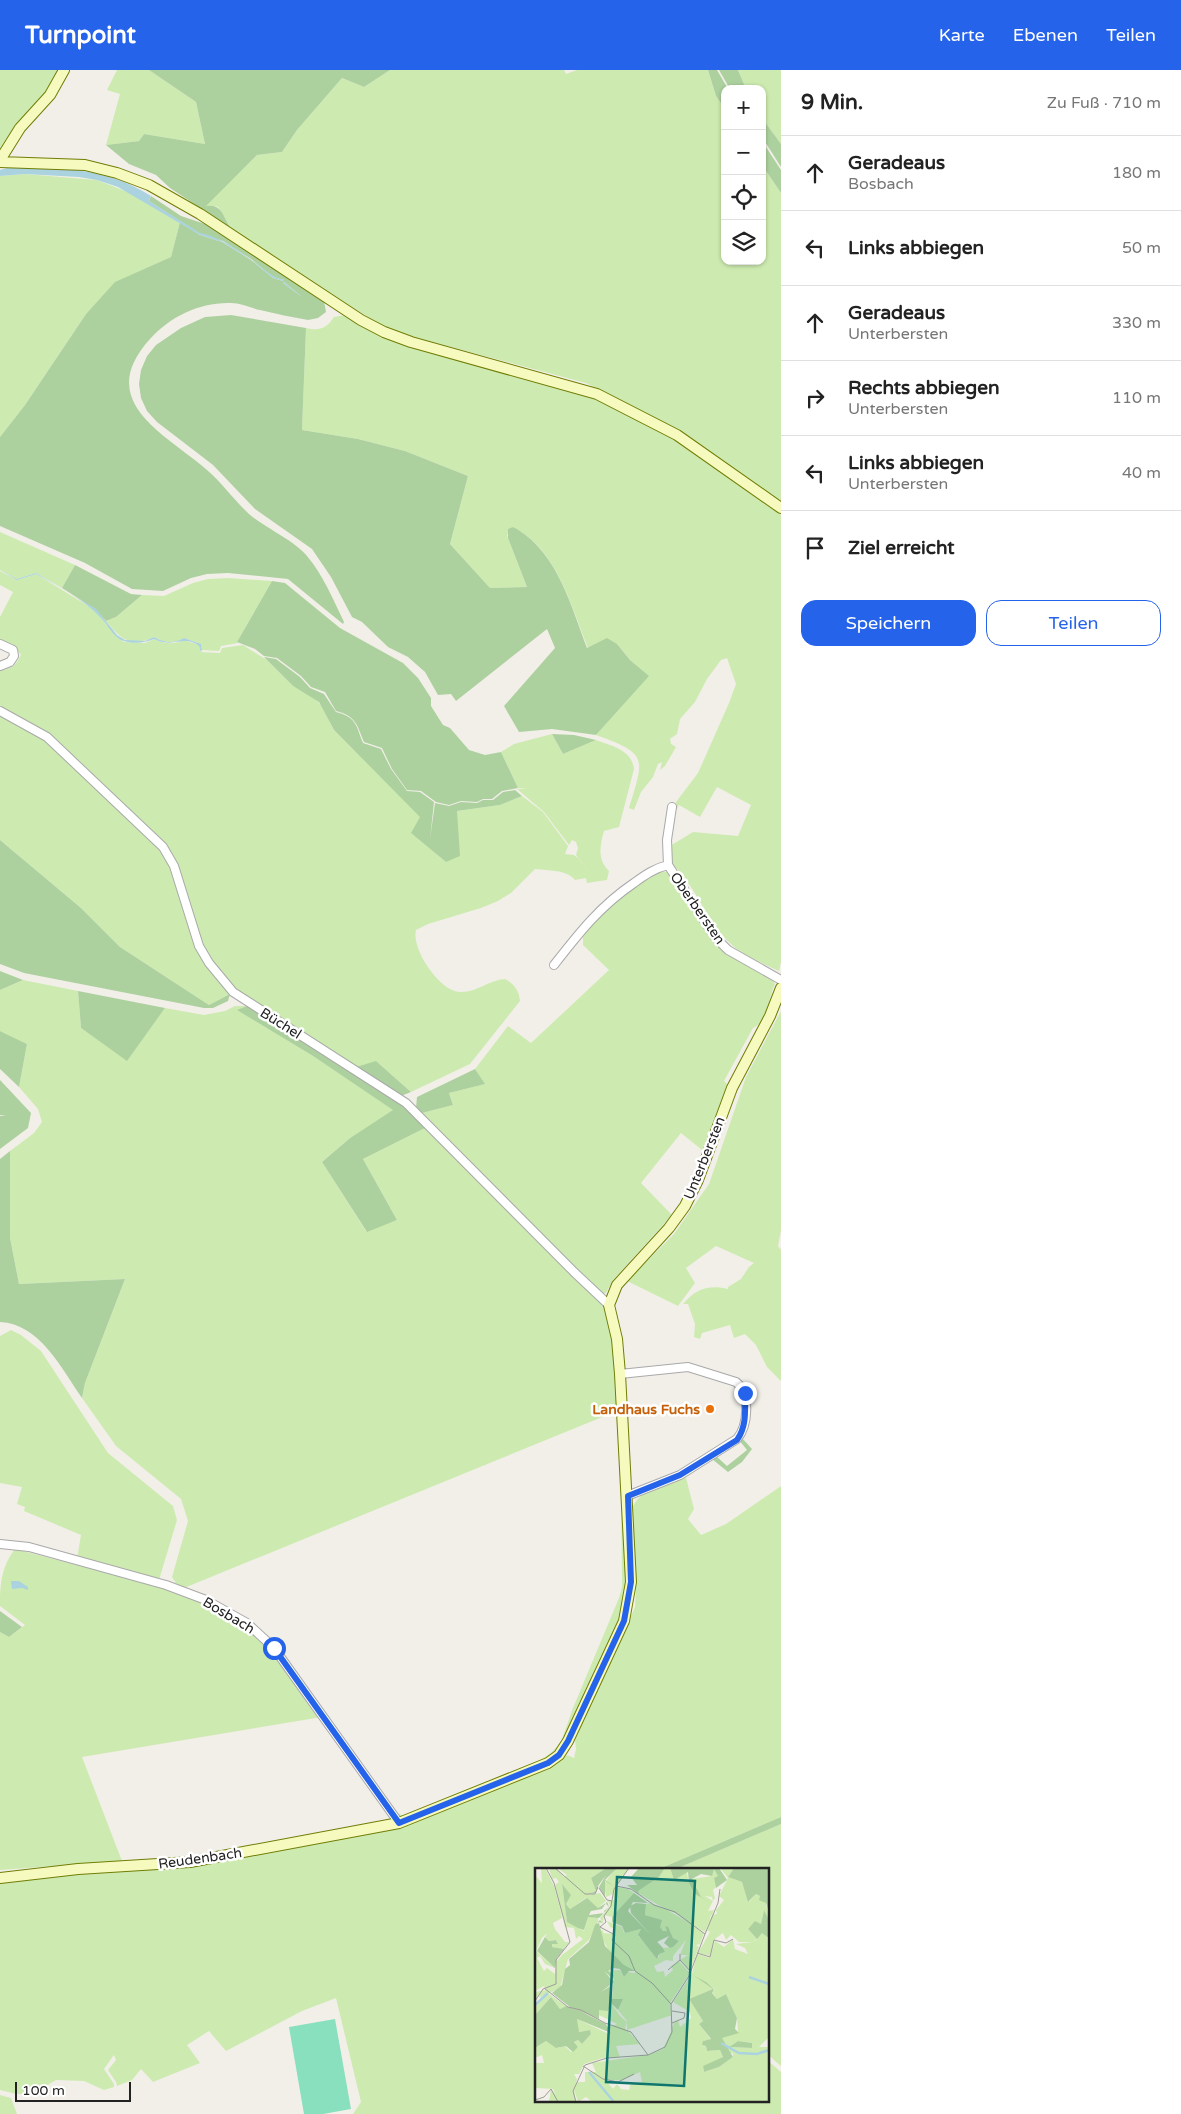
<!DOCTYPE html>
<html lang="de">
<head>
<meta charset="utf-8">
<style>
  :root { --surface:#fff; --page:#f6f6f6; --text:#222; --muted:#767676; --line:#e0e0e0; --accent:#2563eb }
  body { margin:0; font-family:"Varela Round",sans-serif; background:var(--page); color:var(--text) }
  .controls { position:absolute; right:15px; top:15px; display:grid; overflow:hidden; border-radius:10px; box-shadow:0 1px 4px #0004 }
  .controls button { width:45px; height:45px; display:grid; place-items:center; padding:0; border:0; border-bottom:1px solid var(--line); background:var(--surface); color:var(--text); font:25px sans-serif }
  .scale { position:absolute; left:15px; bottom:12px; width:116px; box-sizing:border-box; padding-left:5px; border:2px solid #222; border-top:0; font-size:14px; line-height:18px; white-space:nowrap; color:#222; -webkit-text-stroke:4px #fff; paint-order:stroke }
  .stop { position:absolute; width:15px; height:15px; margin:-11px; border:4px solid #2563eb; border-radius:50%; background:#fff }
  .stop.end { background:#2563eb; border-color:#fff; box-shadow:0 1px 5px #0008 }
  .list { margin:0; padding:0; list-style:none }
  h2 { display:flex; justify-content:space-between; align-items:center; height:65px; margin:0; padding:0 20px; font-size:21px }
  h2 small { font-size:16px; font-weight:400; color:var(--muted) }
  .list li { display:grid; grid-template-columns:32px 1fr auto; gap:15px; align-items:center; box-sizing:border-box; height:75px; padding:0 20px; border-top:1px solid var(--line) }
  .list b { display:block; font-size:19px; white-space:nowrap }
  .list p { margin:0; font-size:16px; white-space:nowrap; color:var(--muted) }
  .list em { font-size:16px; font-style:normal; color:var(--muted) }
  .actions { display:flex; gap:10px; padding:15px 20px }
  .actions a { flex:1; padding:11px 0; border:1px solid var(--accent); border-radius:15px; text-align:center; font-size:18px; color:var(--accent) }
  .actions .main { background:var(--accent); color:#fff }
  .icon { flex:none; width:28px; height:28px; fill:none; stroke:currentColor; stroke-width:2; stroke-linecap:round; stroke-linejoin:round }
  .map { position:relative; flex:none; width:781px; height:2044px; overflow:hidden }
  header { display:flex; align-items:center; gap:30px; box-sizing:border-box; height:70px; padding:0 25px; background:var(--accent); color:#fff }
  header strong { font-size:24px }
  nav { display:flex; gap:28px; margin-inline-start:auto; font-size:18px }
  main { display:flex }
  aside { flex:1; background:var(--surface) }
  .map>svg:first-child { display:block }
  .grass { fill:#cdebb0 }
  .forest { fill:#add19e }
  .pitch { fill:#88e0be }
  .water { fill:#aad3df }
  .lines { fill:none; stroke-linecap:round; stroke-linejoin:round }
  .street-casing { stroke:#a9a9a9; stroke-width:10 }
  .secondary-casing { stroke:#707d05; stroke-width:12 }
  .street { stroke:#fff; stroke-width:8 }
  .secondary { stroke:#f7fabf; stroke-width:10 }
  .route { stroke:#2563eb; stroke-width:6 }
  .food-dot { fill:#e8710a; stroke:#fff; stroke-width:2 }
  .labels { text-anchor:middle; stroke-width:5; stroke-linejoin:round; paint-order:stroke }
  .street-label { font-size:14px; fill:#222; stroke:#fff }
  .food-label { font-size:14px; font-weight:bold; fill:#c56008; stroke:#fff; text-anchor:end }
  .inset-river { fill:none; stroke:#aad3df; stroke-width:2.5 }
  .inset-road { fill:none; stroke:#9f9d99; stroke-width:1 }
  .view { fill:#0f766e; fill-opacity:0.15; stroke:#0f766e; stroke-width:2.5 }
  .inset-edge { fill:none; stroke:#222; stroke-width:2.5 }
</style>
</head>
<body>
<header>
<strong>Turnpoint</strong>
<nav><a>Karte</a><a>Ebenen</a><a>Teilen</a></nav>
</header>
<main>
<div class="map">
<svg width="781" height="2044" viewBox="0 0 781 2044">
  <rect width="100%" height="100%" fill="#f2efe9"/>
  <path class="grass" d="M0 0H59L49 19 33 38 15 55 0 81Z
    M117 0H149L196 32 205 74 144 64 139 71 106 75 120 24 107 20Z
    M390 0H564L566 4 577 0H708L716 26 725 39V191H762V95L781 123V434L679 360 586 313 398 263 377 253 231 158 219 138 216 136 202 139 257 85 282 82 297 60 342 8 364 17Z
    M738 0H781V74L762 48V19H746Z
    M25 104 97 110 130 123 180 152 171 187 115 213 86 244 25 335 0 367V106Z
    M345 245 372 262 410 277 592 327 675 369 781 445V892L779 901C764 894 745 887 732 875 707 853 697 817 672 794L670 776 693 762 738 766 751 735 717 717 700 747 679 735 673 746 676 732 698 703 729 633 736 614 727 588 721 590 707 609 695 632 680 649 677 664 670 669 671 674 676 677 665 696 660 700 662 692 658 694 653 707 641 722 634 740 629 738C644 688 649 684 596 665L648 606 630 590 617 574 588 578C571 536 557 479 513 457L507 465 508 468 527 517 490 518 450 474 468 406 405 381 358 369 302 360 306 258C319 261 326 259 334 247Z
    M0 462 75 495 62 518 36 503 17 509 0 500Z
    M0 501 17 510 36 504 95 540 116 566 124 572 145 573 154 569C165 574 173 575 184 570L199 575 201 582 220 583 222 578 243 575 267 590 293 616 315 628 322 637 334 660 421 747 412 763 446 792 457 741 500 735 522 726 543 742 568 776 565 784 574 785 578 788 590 803 576 785 578 778 576 772 572 770 569 775 544 742 517 719H528L518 718 501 682 514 674 552 664 563 684 596 670C612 676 632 680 634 699L619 757 604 761C600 775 597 790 609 801L607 810 587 813 586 808 575 810C566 799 548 801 535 799L511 823 498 831 481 838 428 854 416 860C411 879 440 922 460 922 475 923 489 910 505 909 515 914 519 921 520 931L470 994 411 1022 377 992 356 997 237 922 211 891 202 875 174 790 61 674 0 637V601C11 598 17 596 21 584L0 572V547L13 522 0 515Z
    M228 508 272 511 237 572 238 573 221 576 219 581 202 580 201 574 184 568C173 574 165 573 154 567 130 578 120 569 106 551L116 547 142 525 164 526 193 513 208 509Z
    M0 644 58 678 107 729 164 783 176 811 196 878 230 924 209 935 120 877 81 838 0 770Z
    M661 801 667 802 671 806 715 871 725 883 773 911 775 914C768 928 768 951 753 958L724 1011 728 1015 702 1080 681 1063 641 1113 672 1145 613 1210 606 1223 601 1224 422 1043 453 1035 449 1023 484 1014 475 999 508 956 531 973 609 900 583 875V861L612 832 656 802Z
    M23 910 78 921 81 958 127 990 165 938 204 945 225 941 235 936H247L238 940 313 986 394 1040 350 1068 322 1092 366 1161 397 1150 363 1089 427 1057 603 1235 612 1268 617 1340H619L627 1491 626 1527 620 1552 567 1667 557 1682 552 1687 406 1747 399 1746 395 1742 404 1746 422 1740 542 1689 551 1683 561 1672 573 1638 619 1528 622 1517 621 1416 617 1341 184 1518 177 1515 172 1507 188 1451 181 1429 116 1376 82 1328 85 1313 125 1209 19 1214 10 1168V1081L34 1063 42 1052 38 1039 19 1017 27 974 0 961V920Z
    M781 941V1160L778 1176 781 1180V1311L767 1297 756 1275 745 1264 734 1268 730 1255 702 1263 700 1269 694 1267 695 1254 688 1234H683C695 1219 709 1214 728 1219V1217L741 1209 749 1197 754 1193 716 1176 686 1198 695 1213 678 1236 627 1211 674 1164 709 1114 746 1007Z
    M11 1260 21 1265 41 1281 108 1383 173 1436 177 1450 159 1510 77 1489 81 1465 24 1441 25 1437 17 1434 22 1417 0 1413V1266Z
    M685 1404 694 1439 688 1449 701 1465 726 1454 781 1416V1747L659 1799H536V2030H767V1990L781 2002V2044H353L361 2032 336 1928 302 1941 226 1981 209 1961 187 1975 200 1993 153 2012 141 1999 132 2010 117 2016 116 2012 108 2000 116 1990 114 1985 104 1999 114 2014V2017L104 2020 84 2011 56 2010 33 2024H16L0 2020V1813L86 1800 213 1792 399 1758 551 1697 567 1685 574 1688 576 1679 575 1670 635 1537 636 1519 632 1439C639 1419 667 1412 685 1404Z
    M15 1479 176 1521 202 1531 245 1555 272 1581 322 1647 82 1687 122 1791 0 1800V1562L9 1567 25 1555 0 1536C0 1515 1 1497 15 1479Z
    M781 1754V1996L767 1984V1799H676Z
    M0 2025 11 2028 17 2044H0Z"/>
  <path class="forest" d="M149 0H390L364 17 342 8 297 60 282 82 257 85 206 136C223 134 222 146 231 158L170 118 156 105 129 94 106 75 139 71 144 64 205 74 196 32Z
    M708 0H717L728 19H725V39L716 26Z
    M719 0H738L746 19H730Z
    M762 48 781 74V97L762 67Z
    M762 71 781 100V123L762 95Z
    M151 126 181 146 205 154 324 231 326 242 318 248 308 250C292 247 276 244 260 240 251 238 240 233 231 233 200 232 171 246 150 269 93 332 166 364 207 400 222 413 234 430 249 444 265 458 294 470 307 486 323 505 333 529 344 552L343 554 288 509 228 503 207 504 191 508 163 521 132 519 85 493 0 456V367L25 335 86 244 115 212 171 187 180 152 200 165 222 172 251 190 273 208 283 211V213L302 227 284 212V210L273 207 251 189 223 171 200 164 149 131Z
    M231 245 306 258 302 360 358 369 405 381 468 406 450 474 490 518 527 517 508 468V459L513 457 517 459C558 484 571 536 587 578L607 568 617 574 630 590 649 606 596 665 552 659 519 662 504 636 555 578 547 559 456 631 451 624 438 625 425 602 408 587 388 577 362 552 352 547 331 507 312 479 255 439 213 395 157 352 147 341 141 328 139 314 141 300 147 286 156 275 181 258 205 247Z
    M75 495 131 524 142 525 116 547 106 551 95 539 62 518Z
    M272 511 285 513 340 558 403 593 418 608 431 628V636L443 655 450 658 469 680 485 685 501 682 518 718 502 721 492 729H483L477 732 461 731 449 735 436 732 421 721 407 720 392 699 382 678 364 672C357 655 356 646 336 641L325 622 311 617 301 606 277 588 264 586 255 579 237 572Z
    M264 587 276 589 300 607 310 618 324 624 336 642C356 647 356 655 363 673L381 679 391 699 407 721 420 722 434 732 430 769 435 733 449 736 461 732 477 733 483 730H493L503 722 515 720 522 726 500 735 457 741 460 786 446 792 411 763 420 747 334 660 319 632 293 616Z
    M552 664 574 665 596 670 563 684Z
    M0 770 81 838 120 877 209 935 230 924 228 931 213 938H204L24 903 0 894Z
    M0 901 23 910 0 920Z
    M78 921 165 938 127 991 81 958Z
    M247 936 403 1035 427 1057 363 1089 397 1150 367 1162 322 1092 350 1068 393 1040 313 986 237 940Z
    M0 961 27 974 19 1017 0 999Z
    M376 991 411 1022 401 1026 356 997Z
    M475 999 485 1014 449 1023 453 1035 422 1043 416 1038 417 1027Z
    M0 1010 31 1043 28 1058 0 1079V1046H6L0 1045Z
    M10 1081V1168L19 1214 125 1209 85 1313 82 1328C61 1298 40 1254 0 1252V1089Z
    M742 1368 752 1379 742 1392 728 1402 712 1389 716 1386 727 1396 747 1380 739 1370Z
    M0 1541 22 1557 9 1567 0 1562Z
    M781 1747V1754L676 1799H659Z"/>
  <path class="pitch" d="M335 1949 351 2039 323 2044H304L289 1957Z"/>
  <path class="water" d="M10 97C64 99 103 96 151 126L149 131 200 163C219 167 235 178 250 189 262 197 270 207 284 210V212L302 227 283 213V211L273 208 251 190 222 172 200 165 118 117 97 110 79 107 25 104 0 106V100Z
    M0 500 17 509 36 503 96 539 117 565 125 570 145 571 154 567C165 573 173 574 184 568L201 574 202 580 201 582 199 576C183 564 175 579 154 569 145 573 133 574 124 571 113 568 108 554 100 547 84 529 57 516 36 504L17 510Z
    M11 1511H19L28 1517V1520L22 1518 12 1519Z"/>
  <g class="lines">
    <defs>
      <path id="street" d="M0 574 13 580 14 586 10 592 0 596
        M0 641 47 667 163 777 174 796 199 876 209 893 233 922 406 1033 574 1202 609 1235
        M672 737 667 770 668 795 715 867 728 880 781 910
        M554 895C579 863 600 836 634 813 645 805 655 798 668 795
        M620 1304 688 1297 736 1312C751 1324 748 1356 737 1369L680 1405 627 1426
        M0 1474 29 1477 166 1515 206 1530 247 1553 274 1578 399 1753"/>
      <path id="secondary" d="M0 90 20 58 50 25 64 0
        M0 92 85 95 117 103 149 115 200 144 361 250 384 262 411 272 597 324 677 365 781 438
        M0 1808 78 1799 190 1792 399 1753 548 1693 559 1685 568 1671 624 1551 631 1512 620 1304 617 1269 609 1235 617 1215 669 1158 685 1136 698 1110 732 1018 770 946 781 918"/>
    </defs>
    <use href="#street" class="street-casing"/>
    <use href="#secondary" class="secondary-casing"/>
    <use href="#street" class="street"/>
    <use href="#secondary" class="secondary"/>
  </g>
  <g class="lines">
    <path class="route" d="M274 1578 399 1753 548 1693 559 1685 568 1671 624 1551 631 1512 628 1426 680 1405 737 1370C747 1356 745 1340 745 1323"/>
  </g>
  <circle class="food-dot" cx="710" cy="1339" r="5"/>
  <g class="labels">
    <g class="street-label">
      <text transform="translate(698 838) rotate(55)" y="5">Oberbersten</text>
      <text transform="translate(281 953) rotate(32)" y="5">Büchel</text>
      <text transform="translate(704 1088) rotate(-68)" y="5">Unterbersten</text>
      <text transform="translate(229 1545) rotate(31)" y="5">Bosbach</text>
      <text transform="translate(200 1788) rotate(-8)" y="5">Reudenbach</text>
    </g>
    <g class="food-label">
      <text x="700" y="1344">Landhaus Fuchs</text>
    </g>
  </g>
  <g transform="translate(535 1798)">
    <rect width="234" height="234" fill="#f2efe9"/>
    <path d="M6 0H10L19 18 25 40 27 50 18 55 20 61 30 74H34L29 81 17 79V76L23 75 21 72 14 73 10 69 12 65 7 70 1 83 20 100 10 96 5 88 2 90 9 103 12 100 20 106 21 94 27 87 48 71 44 68 41 71 39 60 30 59 20 17 24 14 21 10 17 11 14 0 22 1 29 9 32 7 25 2 27 0H71L56 10 61 23 53 27 65 25 71 33 63 40 51 30 35 41 31 36 35 27 27 16 32 53 49 63 53 48 63 49V53L54 72 33 91 25 120 4 130 6 124 0 132V124L11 122 9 118 0 123V7L7 15ZM94 0 80 19 93 21 99 25 98 28 77 49 69 47 68 55 65 50 75 38 73 33 79 32 78 26 71 29 69 16 80 1ZM130 0H135L139 12 149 3 152 5 154 15 166 30 157 11 177 8 176 4 179 1 181 3 184 9 179 10 181 19 178 22 180 30 178 33 177 29 170 28 178 33 173 43 179 42 170 64 101 24 124 9ZM185 0H199L193 9 207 14 214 34 221 26 225 28 231 35 234 52 229 42 226 56 220 54 213 61 222 71 218 74H204L196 67 191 72 188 65 180 71 175 88 163 85 175 64 172 62 176 47 182 46 181 42 189 32 184 28 193 10ZM115 35 140 45 169 65 165 76 161 77 164 79 155 103 145 92 153 87H145L151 72 138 88V93L131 92 119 98 122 104 129 103 130 109 138 102 136 98 144 93 155 105 135 135 137 160 139 155 143 153 145 159 156 150 155 144 138 134 157 106 162 86 175 90 180 73 189 79 198 71 200 81 213 86 210 80 201 76 218 74 227 65 232 66 234 169 224 179H234V234H57L51 229 43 234 39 221 41 234H23L22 229 23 234H14L16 221 21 227 18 221 0 220V195H9L7 187 0 190V180L11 173 22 180 30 178 36 184 43 179 39 174 43 172 47 176 56 166 55 162 44 164 40 157 42 151 74 166 71 160 82 156 62 146 64 141 73 142 76 135 85 148 92 154 90 161 92 162V153L83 142 88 131H77L79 107 72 103 85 102 89 109 93 104 98 105 102 104 91 99 74 83 64 64 68 62V65L78 66 80 61 75 59 72 53 87 59 89 65 106 61 103 68 124 90V86L130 84 128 80 138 79 144 73 138 70 131 57 132 63H128L124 59 126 52 110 47 111 36ZM158 106 180 121 177 124 182 131 191 126 202 150 203 165 188 167 187 170 193 186 198 185V189L184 199 169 204 168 199 188 189 185 182 172 183 171 178 167 177 170 172H176L181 179 185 174 176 172 164 156 168 153 154 131 178 121ZM137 147 136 164 128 181 113 187 57 195 61 204H50V214H42L39 221 42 211 39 206H44L49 196 68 190 85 189 81 178 105 176 92 162ZM203 173 217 175V180L194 179ZM105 204 107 214 95 217 94 222 86 221 82 216 78 221 73 215V212H87ZM14 126 31 138 25 141 16 129 0 147 2 134Z" fill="#cdebb0" fill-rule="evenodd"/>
    <path d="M71 0H82L70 12 80 19 70 13V29L64 19 71 7 63 18 61 25 53 26 61 23 56 10ZM104 0H130L124 9 103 23 104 26 92 17H102L96 9ZM135 0H184L192 12 181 20 179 10 183 8 179 1 177 8 166 6 157 11 166 29 174 34 160 26 154 15 153 4 139 12ZM199 0H234V44L231 35 224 32 225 28 221 26 213 34 207 14 193 9ZM27 16 36 27 31 36 35 41 52 30 63 40 71 35 67 41 56 43 54 47 69 45V43L74 39 71 36 72 33 74 39 64 50 53 49 49 62 43 60 32 54ZM99 25 113 35 98 34 93 43 128 80 130 84 124 86 122 91 103 67 106 61 90 65 87 58 77 54V49ZM101 35 111 36 110 47 127 52 125 59 128 63H132L130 58 133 59 138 70 144 73 138 79 135 80 129 75 134 68 122 74 96 45 95 38ZM229 42 234 52V70L227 65 222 71 213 61 220 53 226 56ZM65 52 68 55 63 54 62 56 64 55 70 78 89 97 100 103H94L89 109 85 101 79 100 73 103 79 107 78 111 69 103 79 114 66 124 77 117V131H88L83 142 76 135 73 143 64 142V151L35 139 17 125 27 117 30 101 35 97 34 91 54 74 60 57ZM10 69 14 73 21 72 23 76H17V79L29 81 22 90 20 100 2 83ZM158 107 171 114 179 121 177 125 182 131 191 126 202 150 200 161 204 165 187 170 198 189 184 199 169 204 168 198 188 189 185 182 172 183 171 178 167 177 168 173 176 171 164 156 168 153 154 131 178 121ZM16 129 25 141 31 138 45 143 71 156 76 165 42 151 44 164 55 162 56 166 47 176 43 172 39 174 43 179 38 184 31 178 21 180 11 173 0 180V147ZM203 173 217 175V180L194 179Z" fill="#add19e"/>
    <path class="inset-river" d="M214 109 234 116M0 137 13 125M186 175 204 185 222 186 234 182M54 204 79 234"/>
    <path class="inset-road" d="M20 0 50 26H60L63 19M94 0 79 21 76 38 69 48 71 54 65 59 80 67 77 72 94 88 100 103 117 115 136 136M64 20 72 32 77 33M170 66 183 35 185 21M162 85 175 89 179 72 191 75 198 71M145 86V92L156 104M133 102 145 92M9 120 33 139 46 142 70 155 96 164 113 187M0 133 8 121 21 116V92L35 74 19 15 11 0M137 143 150 145 149 150 137 155M48 198 68 211 83 214 99 206M0 232 9 229 16 221 23 234M41 234 38 223 50 197 72 190 113 187 130 179 137 164 136 136 154 108 170 66 140 44 119 37 96 21 81 18"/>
    <path class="view" d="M82 9 160 13 149 218 71 214Z"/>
    <rect width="234" height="234" class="inset-edge"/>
  </g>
</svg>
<div class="controls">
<button>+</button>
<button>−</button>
<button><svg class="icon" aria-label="locate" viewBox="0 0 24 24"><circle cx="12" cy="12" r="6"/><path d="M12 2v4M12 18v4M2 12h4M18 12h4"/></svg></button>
<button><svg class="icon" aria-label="layers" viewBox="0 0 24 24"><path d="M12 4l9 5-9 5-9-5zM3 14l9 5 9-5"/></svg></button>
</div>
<div class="scale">100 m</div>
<div class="stop" style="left:274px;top:1578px"></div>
<div class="stop end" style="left:745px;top:1323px"></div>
</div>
<aside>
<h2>9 Min.<small>Zu Fuß · 710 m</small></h2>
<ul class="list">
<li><svg class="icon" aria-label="ahead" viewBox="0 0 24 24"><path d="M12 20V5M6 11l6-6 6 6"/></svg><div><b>Geradeaus</b><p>Bosbach</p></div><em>180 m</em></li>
<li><svg class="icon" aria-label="left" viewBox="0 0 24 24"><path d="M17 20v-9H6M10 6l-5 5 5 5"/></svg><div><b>Links abbiegen</b></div><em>50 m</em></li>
<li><svg class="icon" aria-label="ahead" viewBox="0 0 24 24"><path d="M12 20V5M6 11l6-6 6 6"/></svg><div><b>Geradeaus</b><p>Unterbersten</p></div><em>330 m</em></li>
<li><svg class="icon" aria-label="right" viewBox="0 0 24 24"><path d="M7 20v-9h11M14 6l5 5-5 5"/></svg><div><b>Rechts abbiegen</b><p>Unterbersten</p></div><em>110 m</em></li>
<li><svg class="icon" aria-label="left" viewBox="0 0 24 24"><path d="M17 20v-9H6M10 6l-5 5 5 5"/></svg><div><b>Links abbiegen</b><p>Unterbersten</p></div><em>40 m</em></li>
<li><svg class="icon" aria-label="arrive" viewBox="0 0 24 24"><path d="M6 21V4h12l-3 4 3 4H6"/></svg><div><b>Ziel erreicht</b></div></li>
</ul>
<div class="actions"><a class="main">Speichern</a><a>Teilen</a></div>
</aside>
</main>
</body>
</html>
